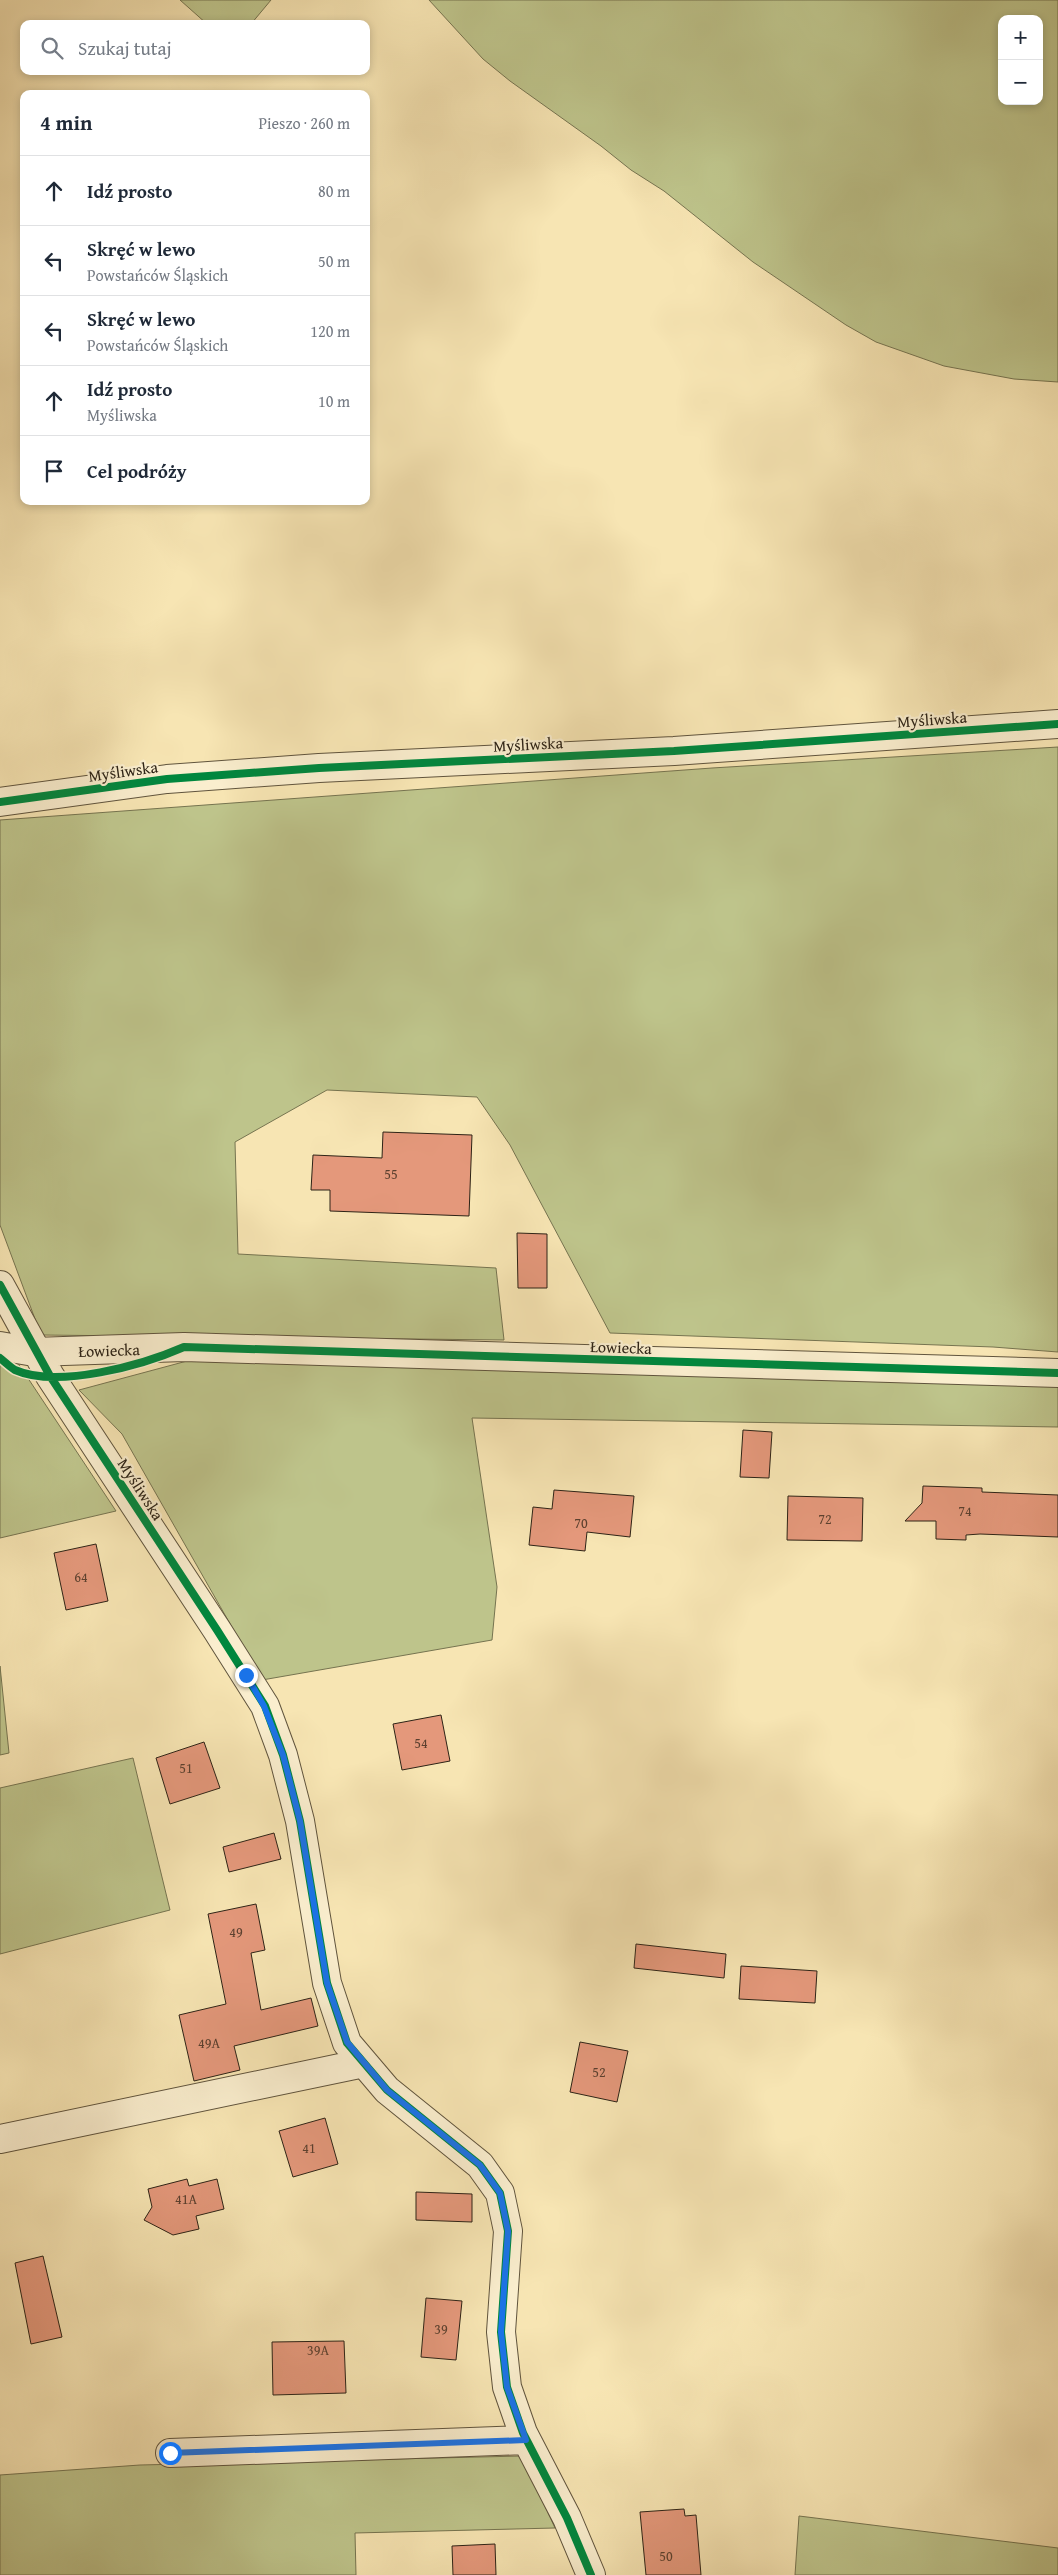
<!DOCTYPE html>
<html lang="pl">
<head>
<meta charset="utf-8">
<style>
  :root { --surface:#fff; --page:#f2f2f3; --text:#1f2937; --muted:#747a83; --line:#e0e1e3 }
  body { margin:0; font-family:"Gentium Book Plus",serif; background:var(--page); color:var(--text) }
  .controls { position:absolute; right:15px; top:15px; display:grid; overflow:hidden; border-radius:10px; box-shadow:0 2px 8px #0003 }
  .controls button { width:45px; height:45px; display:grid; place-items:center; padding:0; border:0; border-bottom:1px solid var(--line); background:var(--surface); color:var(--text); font:25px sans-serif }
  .stop { position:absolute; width:15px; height:15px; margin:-11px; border:4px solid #1a73e8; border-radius:50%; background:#fff }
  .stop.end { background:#1a73e8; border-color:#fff; box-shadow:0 1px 5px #0008 }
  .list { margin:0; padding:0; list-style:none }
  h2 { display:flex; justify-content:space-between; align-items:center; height:65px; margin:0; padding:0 20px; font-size:21px }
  h2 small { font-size:16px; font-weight:400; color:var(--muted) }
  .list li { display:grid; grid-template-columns:32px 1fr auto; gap:15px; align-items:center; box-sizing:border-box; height:70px; padding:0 20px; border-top:1px solid var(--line) }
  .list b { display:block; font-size:19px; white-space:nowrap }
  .list p { margin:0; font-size:16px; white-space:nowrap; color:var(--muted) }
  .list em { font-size:16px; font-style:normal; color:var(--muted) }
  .icon { flex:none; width:28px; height:28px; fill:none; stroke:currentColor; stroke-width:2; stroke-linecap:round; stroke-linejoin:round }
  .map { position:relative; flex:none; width:1058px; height:2575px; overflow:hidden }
  .search { position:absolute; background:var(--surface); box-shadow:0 2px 8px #0003; left:20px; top:20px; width:350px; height:55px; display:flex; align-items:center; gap:12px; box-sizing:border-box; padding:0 18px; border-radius:10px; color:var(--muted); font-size:19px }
  .panel { position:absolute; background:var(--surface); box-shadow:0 2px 8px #0003; left:20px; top:90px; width:350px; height:415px; border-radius:10px }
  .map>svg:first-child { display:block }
  .green { fill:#bec48b; stroke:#767450; fill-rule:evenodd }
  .building { fill:#e4987b; stroke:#2d2316 }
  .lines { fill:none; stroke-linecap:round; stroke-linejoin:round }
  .minor-casing { stroke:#60543d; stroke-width:30 }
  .minor { stroke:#faeece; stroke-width:28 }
  .cycleway-casing { stroke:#faeece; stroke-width:11 }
  .cycleway { stroke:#00873e; stroke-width:8 }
  .route { stroke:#1a73e8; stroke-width:6 }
  .labels { text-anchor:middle; stroke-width:4.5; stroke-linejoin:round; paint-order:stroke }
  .number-label { font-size:14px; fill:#5b402f }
  .street-label { font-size:16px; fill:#2d2316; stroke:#faeece }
</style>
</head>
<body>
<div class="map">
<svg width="1058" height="2575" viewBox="0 0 1058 2575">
  <rect width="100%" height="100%" fill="#f7e5b3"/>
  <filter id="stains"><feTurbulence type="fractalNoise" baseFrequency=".004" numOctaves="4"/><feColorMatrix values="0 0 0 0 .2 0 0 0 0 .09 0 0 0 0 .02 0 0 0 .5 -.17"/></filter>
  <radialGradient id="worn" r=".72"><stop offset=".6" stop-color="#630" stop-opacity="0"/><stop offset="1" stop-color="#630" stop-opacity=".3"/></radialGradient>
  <path class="green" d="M180 0H271L251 24H207Z
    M429 0H1058V382L1014 379 944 366 876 342 846 325 753 262 664 191 631 170 601 146 510 81 483 59ZM1002 19H1039V101H1002Z
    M1058 747V1352L993 1347 610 1333 510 1145 477 1097 327 1090 235 1142 238 1254 496 1268 504 1340 41 1335 0 1225V820L712 768Z
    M0 1336 116 1511 0 1538Z
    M187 1361 1058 1384V1427L472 1418 497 1587 492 1640 262 1680 122 1434 79 1390Z
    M0 1666 9 1753 0 1755Z
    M133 1758 170 1910 0 1954V1788Z
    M522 2456 555 2528 355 2533 356 2575H0V2475L140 2465Z
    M799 2516 1058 2548V2575H795Z"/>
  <path class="building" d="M383 1132 472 1135 469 1216 330 1211V1190H311L313 1155 382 1158Z
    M517 1233 547 1234V1288H518Z
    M743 1430 772 1432 769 1478 740 1477Z
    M923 1486 982 1488V1492L1058 1495V1537L980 1534 966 1535V1540L936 1539V1521H905L922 1503Z
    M554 1490 634 1496 630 1537 587 1532 585 1551 529 1545 533 1507 552 1509Z
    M788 1496 863 1498 862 1541 787 1540Z
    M96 1544 108 1601 66 1610 54 1553Z
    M441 1715 450 1761 402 1770 393 1724Z
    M204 1742 220 1788 170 1804 156 1758Z
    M274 1833 281 1859 229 1872 223 1847Z
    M256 1904 265 1950 251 1953 261 2010 311 1998 318 2026 234 2046 240 2070 194 2081 179 2015 226 2004 208 1914Z
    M636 1944 726 1954 724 1978 634 1968Z
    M741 1966 817 1971 815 2003 739 1999Z
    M580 2042 628 2051 617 2102 570 2092Z
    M325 2118 338 2164 293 2177 279 2131Z
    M187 2179 189 2186 217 2179 224 2209 196 2216 199 2229 173 2235 144 2220 152 2207 148 2189Z
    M416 2192 472 2194V2222L416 2220Z
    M43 2256 62 2337 31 2344 15 2263Z
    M426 2298 462 2301 456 2360 421 2357Z
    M344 2341 346 2393 273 2395 272 2342Z
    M684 2509 685 2516 696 2515 701 2575H646L640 2512Z
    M495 2544 496 2575H453L452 2546Z"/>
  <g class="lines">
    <defs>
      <path id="minor" d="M0 802 167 779 319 768 674 751 1058 724
        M0 1285 50 1376 217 1630 265 1706 283 1755 300 1821 327 1983 347 2043 387 2090 480 2165 500 2193 508 2231 501 2332 507 2387 523 2433 567 2518 591 2575
        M0 1346 34 1352 184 1347 1058 1373
        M0 2139 364 2063
        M170 2453 526 2440"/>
    </defs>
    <use href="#minor" class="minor-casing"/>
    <use href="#minor" class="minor"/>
    <defs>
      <path id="cycleway" d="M0 802 167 779 319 768 674 751 1058 724
        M0 1285 50 1376 217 1630 265 1706 283 1755 300 1821 327 1983 347 2043 387 2090 480 2165 500 2193 508 2231 501 2332 507 2387 523 2433 567 2518 591 2575
        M0 1358C5 1362 10 1367 15 1370 58 1389 143 1365 184 1347L1058 1373"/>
    </defs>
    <use href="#cycleway" class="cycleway-casing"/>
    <use href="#cycleway" class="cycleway"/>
  </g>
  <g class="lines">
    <path class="route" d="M170 2453 526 2440 507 2387 501 2332 508 2231 500 2193 480 2165 387 2090 347 2042 327 1983 300 1821 283 1755 264 1706 246 1675"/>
  </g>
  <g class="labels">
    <g class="number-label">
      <text x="391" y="1179">55</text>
      <text x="965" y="1516">74</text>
      <text x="825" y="1524">72</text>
      <text x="581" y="1528">70</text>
      <text x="81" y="1582">64</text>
      <text x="421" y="1748">54</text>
      <text x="186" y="1773">51</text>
      <text x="236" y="1937">49</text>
      <text x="209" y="2048">49A</text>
      <text x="599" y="2077">52</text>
      <text x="309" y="2153">41</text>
      <text x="186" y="2204">41A</text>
      <text x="441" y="2334">39</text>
      <text x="318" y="2355">39A</text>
      <text x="666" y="2561">50</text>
    </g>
    <g class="street-label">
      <text transform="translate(932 719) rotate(-4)" y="6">Myśliwska</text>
      <text transform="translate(528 744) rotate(-3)" y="6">Myśliwska</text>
      <text transform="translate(123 771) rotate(-8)" y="6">Myśliwska</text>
      <text transform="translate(621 1347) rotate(2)" y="6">Łowiecka</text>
      <text transform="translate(109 1350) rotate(-2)" y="6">Łowiecka</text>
      <text transform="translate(141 1489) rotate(57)" y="6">Myśliwska</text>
    </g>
  </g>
  <rect width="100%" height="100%" filter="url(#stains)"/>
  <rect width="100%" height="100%" fill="url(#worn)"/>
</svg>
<div class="controls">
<button>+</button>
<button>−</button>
</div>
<div class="stop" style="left:170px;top:2453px"></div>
<div class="stop end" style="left:246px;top:1675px"></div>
<div class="search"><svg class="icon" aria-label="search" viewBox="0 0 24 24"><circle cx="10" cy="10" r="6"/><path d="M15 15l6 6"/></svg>Szukaj tutaj</div>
<section class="panel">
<h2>4 min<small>Pieszo · 260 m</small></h2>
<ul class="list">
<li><svg class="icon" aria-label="ahead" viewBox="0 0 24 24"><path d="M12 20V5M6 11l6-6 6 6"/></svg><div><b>Idź prosto</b></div><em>80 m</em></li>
<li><svg class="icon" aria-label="left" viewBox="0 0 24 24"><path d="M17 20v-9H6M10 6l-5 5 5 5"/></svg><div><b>Skręć w lewo</b><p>Powstańców Śląskich</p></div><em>50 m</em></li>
<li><svg class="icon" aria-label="left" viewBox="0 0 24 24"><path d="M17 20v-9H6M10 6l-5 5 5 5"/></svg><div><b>Skręć w lewo</b><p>Powstańców Śląskich</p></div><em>120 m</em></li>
<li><svg class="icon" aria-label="ahead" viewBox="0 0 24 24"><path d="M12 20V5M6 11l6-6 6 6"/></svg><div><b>Idź prosto</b><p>Myśliwska</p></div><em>10 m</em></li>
<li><svg class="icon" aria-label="arrive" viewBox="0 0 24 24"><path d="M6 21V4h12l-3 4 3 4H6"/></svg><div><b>Cel podróży</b></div></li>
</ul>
</section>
</div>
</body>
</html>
